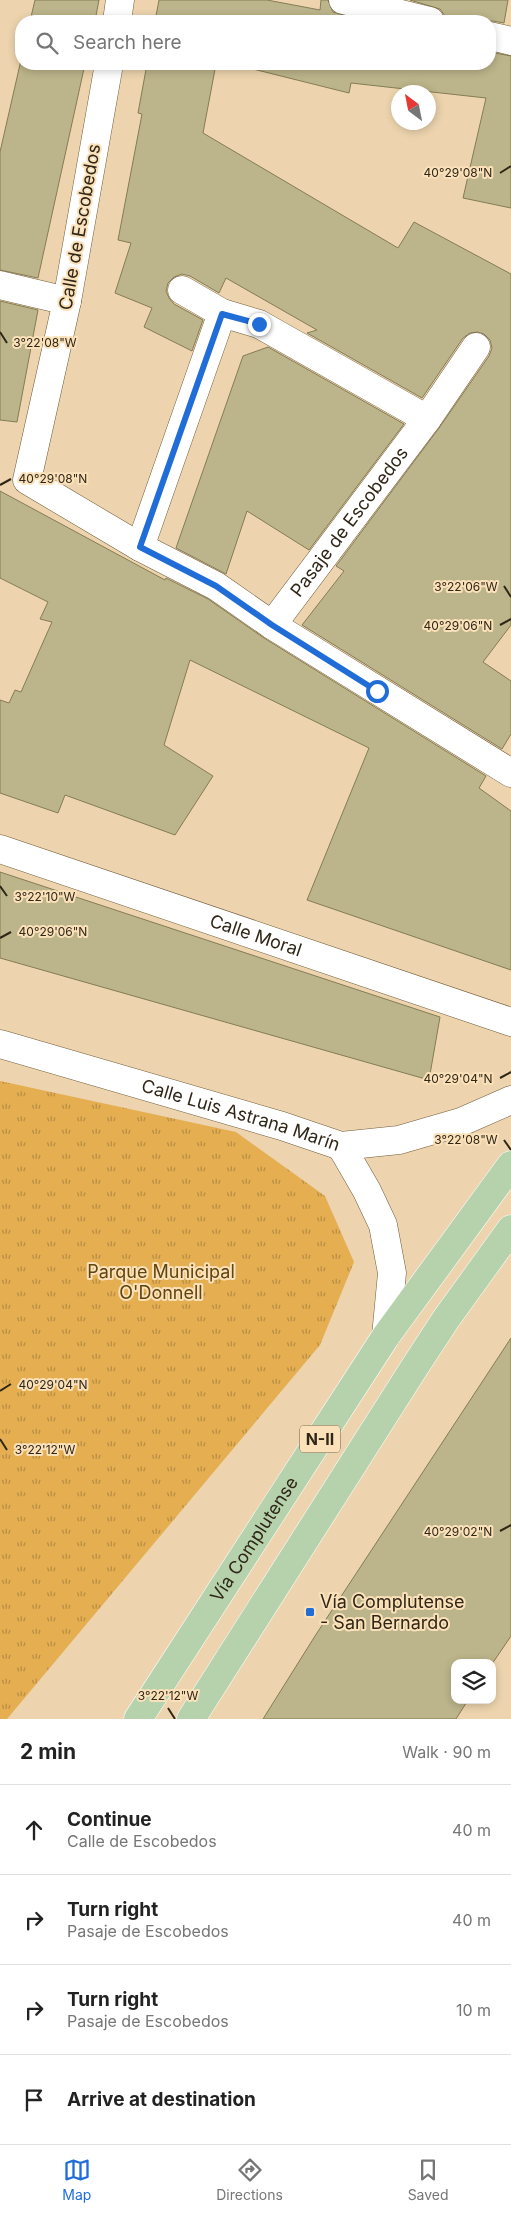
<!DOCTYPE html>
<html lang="en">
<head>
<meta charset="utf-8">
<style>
  :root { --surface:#fff; --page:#f2f2f2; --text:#222; --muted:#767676; --line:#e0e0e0; --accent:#216dd8 }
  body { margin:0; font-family:Inter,sans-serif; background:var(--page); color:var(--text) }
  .controls { position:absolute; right:15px; bottom:15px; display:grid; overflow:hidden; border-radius:10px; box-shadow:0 2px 8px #0003 }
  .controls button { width:45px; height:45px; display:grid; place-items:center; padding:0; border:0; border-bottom:1px solid var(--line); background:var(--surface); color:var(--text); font:25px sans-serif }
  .compass { position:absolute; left:391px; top:85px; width:45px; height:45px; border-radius:50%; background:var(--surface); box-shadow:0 2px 8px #0003; rotate:328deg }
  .stop { position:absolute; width:15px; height:15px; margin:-11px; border:4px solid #216dd8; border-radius:50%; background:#fff }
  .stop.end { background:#216dd8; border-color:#fff; box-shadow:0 1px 5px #0008 }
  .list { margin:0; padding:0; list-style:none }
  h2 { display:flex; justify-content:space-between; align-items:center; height:65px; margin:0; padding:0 20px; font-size:21px }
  h2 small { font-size:16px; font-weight:400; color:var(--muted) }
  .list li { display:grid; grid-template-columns:32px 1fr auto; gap:15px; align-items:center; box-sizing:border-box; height:90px; padding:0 20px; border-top:1px solid var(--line) }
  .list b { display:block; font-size:19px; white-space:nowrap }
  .list p { margin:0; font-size:16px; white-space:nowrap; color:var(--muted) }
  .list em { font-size:16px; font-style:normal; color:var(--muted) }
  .icon { flex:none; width:28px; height:28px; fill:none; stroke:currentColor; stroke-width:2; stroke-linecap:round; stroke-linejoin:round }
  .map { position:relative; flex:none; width:511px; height:1719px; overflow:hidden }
  .search { position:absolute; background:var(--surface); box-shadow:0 2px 8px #0003; left:15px; right:15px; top:15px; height:55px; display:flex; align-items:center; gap:12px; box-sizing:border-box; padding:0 18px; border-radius:20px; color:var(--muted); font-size:19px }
  .sheet { height:425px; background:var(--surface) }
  nav { display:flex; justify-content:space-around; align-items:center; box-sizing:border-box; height:70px; border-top:1px solid var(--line); background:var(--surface); font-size:14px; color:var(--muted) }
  nav a { display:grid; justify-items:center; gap:2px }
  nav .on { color:var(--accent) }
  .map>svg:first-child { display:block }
  .park { fill:url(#park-tufts) }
  .building { fill:#bcb48a; stroke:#847c54 }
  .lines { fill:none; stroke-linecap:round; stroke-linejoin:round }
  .pedestrian-casing { stroke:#715c39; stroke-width:29 }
  .minor-casing { stroke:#715c39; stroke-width:29 }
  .primary-casing { stroke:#fff; stroke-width:29 }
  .pedestrian { stroke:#fff; stroke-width:28 }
  .minor { stroke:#fff; stroke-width:28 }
  .primary { stroke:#b5d2ac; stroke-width:28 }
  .route { stroke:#216dd8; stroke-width:6 }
  .ticks { fill:none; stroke:#302617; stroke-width:2 }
  .poi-dot { fill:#216dd8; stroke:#fae1ba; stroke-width:2 }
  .labels { text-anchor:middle; stroke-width:4; stroke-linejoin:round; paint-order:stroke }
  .shield { fill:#fae1ba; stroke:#6d5e48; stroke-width:1 }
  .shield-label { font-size:16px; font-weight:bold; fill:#302617 }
  .street-label { font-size:18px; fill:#302617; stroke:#fae1ba }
  .park-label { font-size:18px; fill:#61440e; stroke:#fae1ba }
  .poi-label { font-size:18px; fill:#302617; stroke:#fae1ba; text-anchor:start }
  .ticks-label { font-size:12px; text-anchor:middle; fill:#302617; stroke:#fae1ba; stroke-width:4; stroke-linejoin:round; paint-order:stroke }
</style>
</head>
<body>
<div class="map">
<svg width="511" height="1719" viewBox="0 0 511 1719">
  <defs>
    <pattern id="park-tufts" width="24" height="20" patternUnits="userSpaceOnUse" patternTransform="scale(1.25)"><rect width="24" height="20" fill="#e4ae51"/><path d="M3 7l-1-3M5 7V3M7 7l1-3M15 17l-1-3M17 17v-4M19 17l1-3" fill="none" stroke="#b98d42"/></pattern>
  </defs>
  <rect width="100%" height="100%" fill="#edd4ae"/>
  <path class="park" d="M0 1081 236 1132 325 1196 354 1262 320 1345 7 1719H0Z"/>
  <path class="building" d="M35 0H99L95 21H30Z
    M159 0H267L320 10 321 0H328L333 12 364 21H155Z
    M410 0H508L504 23 493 21H445V16L440 9Z
    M490 52 511 56V208L463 198 486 98 351 83 349 93 233 64H490Z
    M21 60V64H85L38 278 0 270V152Z
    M147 64H216L203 133 398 248 414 222 511 274V625L483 662 511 681V734L502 749 302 625 344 571 336 566 439 428 489 356 492 348 490 340 484 334 478 332 470 333 463 338 422 398 307 333 317 330 226 278 219 293 190 276 182 274 174 277 168 283 166 291 169 298 174 304 203 320 192 351 144 327 152 308 115 293 131 243 118 240 142 114 138 113Z
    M0 301 38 310 17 422 0 420Z
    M268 347 404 424 309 550 247 511 226 574 176 548 243 356Z
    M0 491 165 580 166 578 208 599 264 638 486 776 479 788 511 811V970L307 900 369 748 190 660 164 745 213 776 175 835 65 795 58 813 0 793V700L9 703 15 690 21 692 52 622 40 619 48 602 0 578Z
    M0 872 440 1017 429 1080 0 958Z
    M511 1338V1636L492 1664V1663H455V1700H468L456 1719H263L315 1636Z"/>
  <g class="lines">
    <defs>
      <path id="pedestrian" d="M0 285 67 301"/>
      <g id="minor">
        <path d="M343 0 430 21"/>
        <path d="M117 21 120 0"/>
        <path d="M490 36 511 41"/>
        <path d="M109 64 67 301 27 480 140 547 216 586 272 625 511 773"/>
        <path d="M182 290 222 313 259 324 427 419"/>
        <path d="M140 547 222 313"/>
        <path id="s1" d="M272 625 427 419 476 347"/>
        <path id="s2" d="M0 849 511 1022"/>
        <path id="s3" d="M0 1044 282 1126 341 1146 399 1140 461 1122 511 1100"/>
        <path d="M341 1146 367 1191 383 1225 392 1273 386 1336"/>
      </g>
      <g id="primary">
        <path id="s4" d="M138 1719 386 1336 511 1165"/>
        <path d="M191 1719 414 1368 446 1319 511 1229"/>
      </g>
    </defs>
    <use href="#pedestrian" class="pedestrian-casing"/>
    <use href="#minor" class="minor-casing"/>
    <use href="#primary" class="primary-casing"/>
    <use href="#pedestrian" class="pedestrian"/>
    <use href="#minor" class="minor"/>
    <use href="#primary" class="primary"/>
  </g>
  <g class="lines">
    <path class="route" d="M259 324 222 314 140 547 216 586 272 625 377 691"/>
  </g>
  <path class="ticks" d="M500 173 511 166M0 332 7 343M0 485 11 479M504 586 511 597M500 625 511 619M0 886 7 896M0 938 11 932M500 1078 511 1072M504 1140 511 1150M0 1391 11 1384M0 1439 7 1450M500 1531 511 1525M168 1708 175 1719"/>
  <rect class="poi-dot" x="305" y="1607" width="10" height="10" rx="2.5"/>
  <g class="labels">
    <rect class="shield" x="300" y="1425.5" width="40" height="27" rx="4"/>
    <g class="shield-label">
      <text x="320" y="1445">N-II</text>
    </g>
    <g class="street-label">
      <text transform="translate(80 227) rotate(-80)" y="6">Calle de Escobedos</text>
      <text dy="6" stroke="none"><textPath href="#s1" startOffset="129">Pasaje de Escobedos</textPath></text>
      <text dy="6" stroke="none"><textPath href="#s2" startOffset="270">Calle Moral</textPath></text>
      <text dy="6" stroke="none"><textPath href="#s3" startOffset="251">Calle Luis Astrana Marín</textPath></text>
      <text dy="6" stroke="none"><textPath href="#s4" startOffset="214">Vía Complutense</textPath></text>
    </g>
    <g class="park-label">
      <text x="161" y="1278">Parque Municipal<tspan x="161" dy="21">O'Donnell</tspan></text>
    </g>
    <g class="poi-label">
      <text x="320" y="1608">Vía Complutense<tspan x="320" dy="21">- San Bernardo</tspan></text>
    </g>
  </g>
  <g class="ticks-label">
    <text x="458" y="177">40°29'08"N</text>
    <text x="45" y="347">3°22'08"W</text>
    <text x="53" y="483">40°29'08"N</text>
    <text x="466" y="591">3°22'06"W</text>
    <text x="458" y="630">40°29'06"N</text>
    <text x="45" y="901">3°22'10"W</text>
    <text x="53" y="936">40°29'06"N</text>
    <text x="458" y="1083">40°29'04"N</text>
    <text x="466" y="1144">3°22'08"W</text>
    <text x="53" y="1389">40°29'04"N</text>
    <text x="45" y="1454">3°22'12"W</text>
    <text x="458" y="1536">40°29'02"N</text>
    <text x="168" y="1700">3°22'12"W</text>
  </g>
</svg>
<div class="controls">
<button><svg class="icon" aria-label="layers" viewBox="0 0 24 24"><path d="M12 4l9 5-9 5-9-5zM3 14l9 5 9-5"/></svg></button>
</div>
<svg class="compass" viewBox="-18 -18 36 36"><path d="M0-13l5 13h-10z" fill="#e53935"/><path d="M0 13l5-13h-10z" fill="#767676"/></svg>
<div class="stop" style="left:377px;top:691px"></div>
<div class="stop end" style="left:259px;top:324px"></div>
<div class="search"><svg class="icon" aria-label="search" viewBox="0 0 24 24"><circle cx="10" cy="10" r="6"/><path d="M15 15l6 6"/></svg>Search here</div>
</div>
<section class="sheet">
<h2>2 min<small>Walk · 90 m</small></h2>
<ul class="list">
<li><svg class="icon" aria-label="ahead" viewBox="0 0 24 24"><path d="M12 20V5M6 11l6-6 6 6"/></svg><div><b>Continue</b><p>Calle de Escobedos</p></div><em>40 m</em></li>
<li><svg class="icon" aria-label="right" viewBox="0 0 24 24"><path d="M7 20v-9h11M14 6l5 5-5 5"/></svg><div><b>Turn right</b><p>Pasaje de Escobedos</p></div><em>40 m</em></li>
<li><svg class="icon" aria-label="right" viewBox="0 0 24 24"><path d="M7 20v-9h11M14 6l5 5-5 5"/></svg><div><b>Turn right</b><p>Pasaje de Escobedos</p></div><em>10 m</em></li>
<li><svg class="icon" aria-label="arrive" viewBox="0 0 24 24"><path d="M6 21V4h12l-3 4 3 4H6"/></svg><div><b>Arrive at destination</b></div></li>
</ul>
</section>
<nav>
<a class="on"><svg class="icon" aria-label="map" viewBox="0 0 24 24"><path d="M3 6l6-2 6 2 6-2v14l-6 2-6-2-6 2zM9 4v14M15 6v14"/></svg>Map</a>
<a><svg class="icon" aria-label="directions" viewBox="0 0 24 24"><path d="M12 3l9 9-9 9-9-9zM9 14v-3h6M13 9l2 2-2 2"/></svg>Directions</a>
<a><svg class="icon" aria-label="saved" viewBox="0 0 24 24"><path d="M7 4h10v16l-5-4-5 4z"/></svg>Saved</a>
</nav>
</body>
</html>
